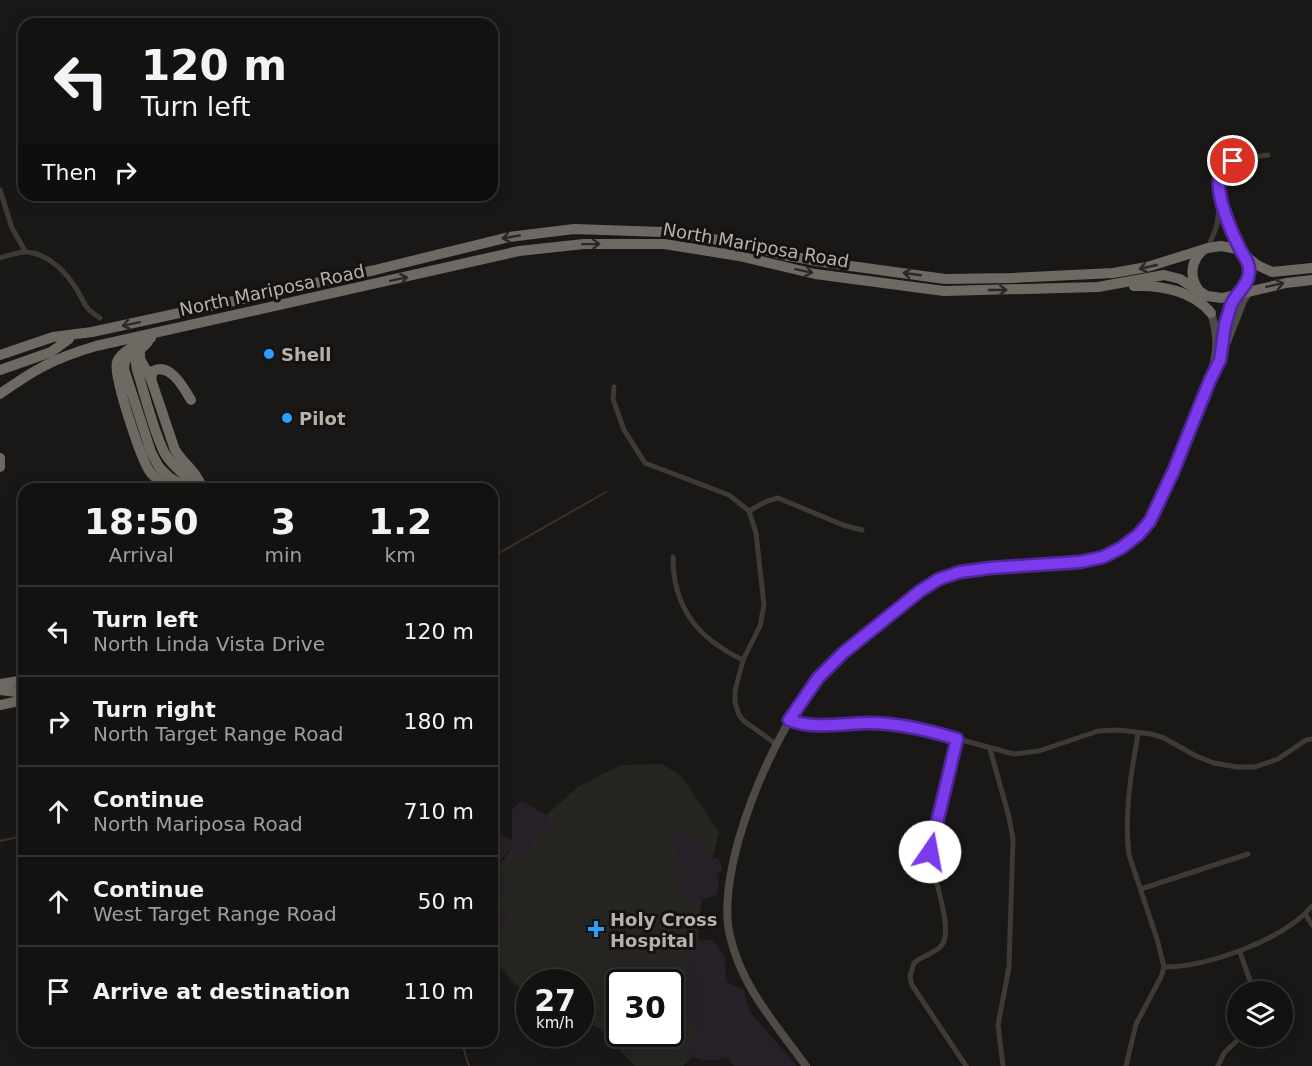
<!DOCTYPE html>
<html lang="en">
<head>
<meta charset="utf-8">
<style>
  body { margin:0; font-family:"DejaVu Sans",sans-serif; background:#1c1b19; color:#f1f3f6; height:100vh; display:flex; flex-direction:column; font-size:22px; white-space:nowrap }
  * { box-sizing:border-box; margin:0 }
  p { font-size:20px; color:#9d9e9f }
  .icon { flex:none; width:33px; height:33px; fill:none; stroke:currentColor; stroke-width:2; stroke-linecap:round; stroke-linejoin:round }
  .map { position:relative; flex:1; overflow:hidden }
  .panel { position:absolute; left:18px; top:483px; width:480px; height:564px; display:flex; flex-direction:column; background:#131210; border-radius:18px; box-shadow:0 3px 15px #0003,0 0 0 2px #323230 }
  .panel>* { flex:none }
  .banner { position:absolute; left:18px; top:18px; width:480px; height:183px; border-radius:18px; box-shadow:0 3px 15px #0003,0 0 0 2px #323230; background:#131210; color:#f1f3f6; overflow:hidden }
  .tools { position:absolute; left:1227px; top:981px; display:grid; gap:12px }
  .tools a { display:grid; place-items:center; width:66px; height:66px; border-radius:50%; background:#131210; box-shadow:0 3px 15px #0003,0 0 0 2px #323230; font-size:30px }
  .speed { position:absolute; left:516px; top:969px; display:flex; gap:12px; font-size:30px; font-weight:700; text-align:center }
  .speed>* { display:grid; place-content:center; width:78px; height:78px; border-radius:50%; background:#131210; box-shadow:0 3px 15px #0003,0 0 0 2px #323230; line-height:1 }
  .speed small { font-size:15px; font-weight:400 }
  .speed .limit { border:3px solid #111; border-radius:9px; background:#fff; color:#111 }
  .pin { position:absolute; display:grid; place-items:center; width:51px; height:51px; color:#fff; margin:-26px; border:3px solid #fff; border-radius:50%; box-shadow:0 2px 6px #0007 }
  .me { position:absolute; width:66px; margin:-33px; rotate:12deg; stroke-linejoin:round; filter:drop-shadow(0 0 4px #0008) }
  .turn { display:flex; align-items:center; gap:21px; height:126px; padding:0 24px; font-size:27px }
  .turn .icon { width:78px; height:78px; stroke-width:2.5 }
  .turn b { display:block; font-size:42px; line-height:51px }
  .then { display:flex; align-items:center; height:57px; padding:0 24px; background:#0003; gap:12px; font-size:22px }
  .eta { display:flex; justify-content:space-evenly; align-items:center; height:102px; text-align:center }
  .eta b { font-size:36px; font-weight:600; line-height:42px }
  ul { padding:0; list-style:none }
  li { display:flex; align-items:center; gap:18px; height:90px; padding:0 24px; border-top:2px solid #323230 }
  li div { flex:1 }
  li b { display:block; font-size:22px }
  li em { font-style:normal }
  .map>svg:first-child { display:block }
</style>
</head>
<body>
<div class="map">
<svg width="1312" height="1066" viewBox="0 0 1312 1066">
  <rect width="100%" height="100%" fill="#191816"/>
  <path fill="#262522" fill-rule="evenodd" d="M663,764L681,776L719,832L701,906L697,952L711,1041L683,1066H635L600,1029L581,1019L580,982H530L529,992L514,984L492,956V875L516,842L578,787L620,765ZM620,982H670V1034H620Z"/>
  <g fill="#282029">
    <polygon points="522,801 545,814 551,825 534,837 525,856 509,850 499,862 499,876 504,878 501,896 493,895 492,905 508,914 503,927 492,926 492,851 496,848 492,847 492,837 501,835 512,840 512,809"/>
    <polygon points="674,833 681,834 704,850 694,871 681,869 672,841"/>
    <polygon points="706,857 718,859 723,869 717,875 719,884 717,895 688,903 681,895 681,885 691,875 702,871 701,862"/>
    <polygon points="713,940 725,957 726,982 743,989 750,1012 797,1066 734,1066 728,1058 705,1061 684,1054 700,1039 693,1024 679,1003 686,983 687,954 691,941"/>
  </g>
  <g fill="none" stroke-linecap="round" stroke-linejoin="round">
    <g stroke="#3e302c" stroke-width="2">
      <polyline points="492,557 606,492"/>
      <polyline points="0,841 22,836 24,838"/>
      <polyline points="461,1041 469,1066"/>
    </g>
    <g stroke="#3e3b37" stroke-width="5">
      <polyline points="0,190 12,228 25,251"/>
      <polyline points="1208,248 1217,225 1220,199"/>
      <path d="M1240,248C1233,229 1203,174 1231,162C1242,157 1257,157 1268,155"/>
      <path d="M0,258C8,256 19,251 27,252C49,254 67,273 77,290C86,305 84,308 100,318"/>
      <polyline points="614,387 613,399 624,430 645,463 729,495 749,511 756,533 764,605 760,626 743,660 735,691 735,702 739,715 744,721 776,744"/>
      <polyline points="749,511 767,501 778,498 843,525 862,530"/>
      <path d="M673,557C673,609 699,639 743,660"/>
      <polyline points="789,720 815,727 867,723 913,727 1014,754 1039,751 1098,731 1119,730 1151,734 1164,738 1196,756 1214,763 1237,767 1255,767 1278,759 1306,740 1312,739"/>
      <path d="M957,739L930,852C932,874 954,929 942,945C936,953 922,956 914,963L910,976L912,985L966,1066"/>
      <polyline points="990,749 1009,817 1013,839 1009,967 998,1025 1003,1066"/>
      <polyline points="1141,889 1248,854"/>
      <polyline points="1305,914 1312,925"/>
      <polyline points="1240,952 1254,992"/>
      <path d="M1164,967C1207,967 1284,940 1312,906"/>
      <path d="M1126,1066L1136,1024L1161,977L1164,967L1157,939L1129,855C1124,815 1131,773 1138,734"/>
      <polyline points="1218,1066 1224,1053 1242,1036"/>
    </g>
    <g stroke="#4e4a45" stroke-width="8">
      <polyline points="1227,342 1243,301 1250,290"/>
      <path d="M1216,368C1226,345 1224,319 1235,296"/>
      <path d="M806,1066C776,1024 742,988 730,936C714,868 773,733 817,680C838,655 865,635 891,614C906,602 923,586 941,578C997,554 1068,580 1120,548C1131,541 1144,531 1151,520C1166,496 1176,466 1186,439C1198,410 1212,381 1216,350C1217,336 1215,322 1209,309"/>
    </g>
    <g stroke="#6f6963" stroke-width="10">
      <path d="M1134,286C1162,285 1193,291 1211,313"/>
      <path d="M1198,289C1189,276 1191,261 1203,250"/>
      <path d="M1239,293C1248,281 1252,271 1245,257"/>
      <path d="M151,338C140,343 122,350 117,362C112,373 141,459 150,472C155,479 164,484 171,489"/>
      <path d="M148,342L140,350V359L151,379L175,450C185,466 195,469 203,489"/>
      <polyline points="131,354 125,361 124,369 151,452 159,467 169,477 188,489"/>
      <polyline points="0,355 53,337 92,332 170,315 375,270 509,237 574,229 663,232 740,243 783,255 829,263 945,279 1011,278 1113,273 1147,267 1208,248 1221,246 1237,249 1257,265 1272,272 1312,268"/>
      <path d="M135,357L137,370C145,395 153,430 164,452C171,466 184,472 192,485"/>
      <polyline points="0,370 51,352 69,339"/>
      <path d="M151,379L153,371C170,362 184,388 191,400"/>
      <path d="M0,394C35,369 55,358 96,346L519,251L584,244H664L739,256L815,274L944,291L1098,287L1164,275L1180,279L1207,296L1222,298L1286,283L1312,280"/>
      <polyline points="0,458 0,467"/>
      <polyline points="0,684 24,680"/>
      <polyline points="0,690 24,693"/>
      <polyline points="0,705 24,700"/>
    </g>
  </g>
  <defs><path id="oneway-shaft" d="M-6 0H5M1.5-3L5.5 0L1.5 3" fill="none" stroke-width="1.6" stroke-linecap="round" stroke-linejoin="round" transform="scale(1.5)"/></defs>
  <g stroke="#2b2826">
    <use href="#oneway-shaft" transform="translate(511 237) rotate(170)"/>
    <use href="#oneway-shaft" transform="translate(591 244) rotate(-1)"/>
    <use href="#oneway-shaft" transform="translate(1148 267) rotate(167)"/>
    <use href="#oneway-shaft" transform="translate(804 271) rotate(12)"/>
    <use href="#oneway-shaft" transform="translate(912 274) rotate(-172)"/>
    <use href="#oneway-shaft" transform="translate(399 279) rotate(-12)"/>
    <use href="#oneway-shaft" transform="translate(1275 285) rotate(-12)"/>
    <use href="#oneway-shaft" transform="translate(998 290)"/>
    <use href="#oneway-shaft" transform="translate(131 324) rotate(168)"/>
  </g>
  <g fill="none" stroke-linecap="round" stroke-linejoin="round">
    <defs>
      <path id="route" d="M930,852L957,739C928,730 899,723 869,723C841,723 816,730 789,720L818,678L843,653L920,591L939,579L960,572L990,568L1080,562L1103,557L1121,548L1138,535L1150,521L1173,472L1210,380L1220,360L1225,325L1231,305C1236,293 1248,286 1249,273C1250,263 1245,258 1241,251C1232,233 1217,199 1219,179C1219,170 1226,165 1233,161"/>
    </defs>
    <use href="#route" stroke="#51269a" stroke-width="15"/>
    <use href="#route" stroke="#7c3aed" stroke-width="10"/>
  </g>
  <g fill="#2a9ffd" stroke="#141311" stroke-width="2">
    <circle cx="269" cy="354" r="6"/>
    <circle cx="287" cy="418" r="6"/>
    <path d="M593 920h6v6h6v6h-6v6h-6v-6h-6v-6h6z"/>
  </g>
  <g text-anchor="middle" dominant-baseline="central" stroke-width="6" stroke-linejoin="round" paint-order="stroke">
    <g font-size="18" fill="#b9b0a8" stroke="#141311">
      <text transform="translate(756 245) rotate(10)">North Mariposa Road</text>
      <text transform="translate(272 290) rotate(-12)">North Mariposa Road</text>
    </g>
    <g font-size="18" font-weight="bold" fill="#b9b0a8" stroke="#141311" text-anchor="start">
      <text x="281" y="354">Shell</text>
      <text x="299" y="418">Pilot</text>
      <text x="610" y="919">Holy Cross<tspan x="610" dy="21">Hospital</tspan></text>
    </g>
  </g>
</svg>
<div class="tools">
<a><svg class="icon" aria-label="layers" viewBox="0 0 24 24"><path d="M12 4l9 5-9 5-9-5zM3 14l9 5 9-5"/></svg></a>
</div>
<div class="speed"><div>27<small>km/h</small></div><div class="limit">30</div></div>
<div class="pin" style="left:1233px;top:161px;background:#d93025"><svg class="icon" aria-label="arrive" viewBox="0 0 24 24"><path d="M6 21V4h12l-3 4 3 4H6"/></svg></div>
<svg class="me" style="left:930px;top:852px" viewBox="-20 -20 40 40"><circle r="19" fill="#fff"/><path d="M0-13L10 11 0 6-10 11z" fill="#7c3aed"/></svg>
<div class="banner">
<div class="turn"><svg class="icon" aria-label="left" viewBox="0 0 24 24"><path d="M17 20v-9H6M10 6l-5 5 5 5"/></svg><div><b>120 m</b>Turn left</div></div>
<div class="then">Then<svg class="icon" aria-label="right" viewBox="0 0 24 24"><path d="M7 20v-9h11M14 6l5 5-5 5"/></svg></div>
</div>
<section class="panel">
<div class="eta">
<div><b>18:50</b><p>Arrival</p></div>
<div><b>3</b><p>min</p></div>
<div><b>1.2</b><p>km</p></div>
</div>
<ul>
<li><svg class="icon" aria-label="left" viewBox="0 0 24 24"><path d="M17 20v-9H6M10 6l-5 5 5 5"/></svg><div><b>Turn left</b><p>North Linda Vista Drive</p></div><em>120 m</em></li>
<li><svg class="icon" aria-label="right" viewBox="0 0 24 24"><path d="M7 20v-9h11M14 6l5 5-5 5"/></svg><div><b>Turn right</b><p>North Target Range Road</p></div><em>180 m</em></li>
<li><svg class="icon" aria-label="ahead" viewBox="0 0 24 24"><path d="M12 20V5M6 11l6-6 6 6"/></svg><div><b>Continue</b><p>North Mariposa Road</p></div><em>710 m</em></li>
<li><svg class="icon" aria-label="ahead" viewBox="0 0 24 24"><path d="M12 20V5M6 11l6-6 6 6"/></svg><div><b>Continue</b><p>West Target Range Road</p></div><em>50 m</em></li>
<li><svg class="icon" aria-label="arrive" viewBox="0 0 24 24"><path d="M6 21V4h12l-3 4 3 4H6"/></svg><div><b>Arrive at destination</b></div><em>110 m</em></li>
</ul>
</section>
</div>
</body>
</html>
